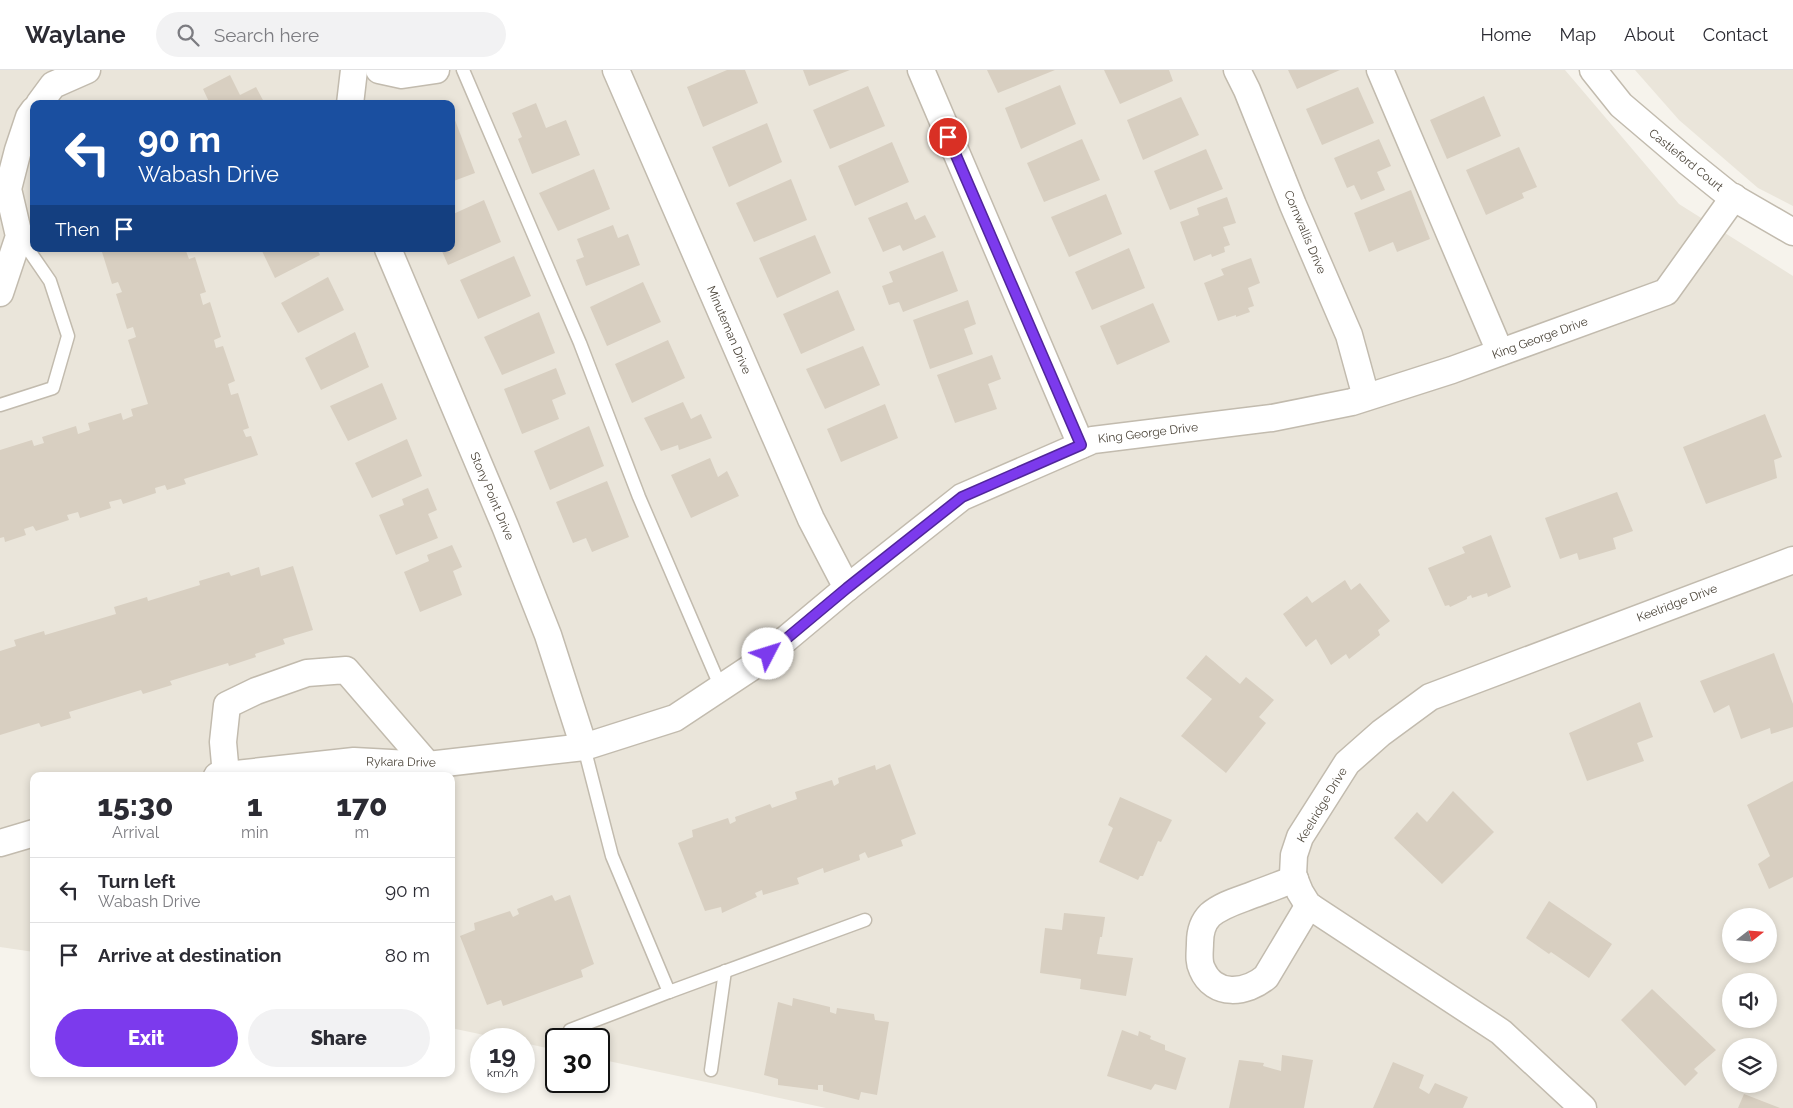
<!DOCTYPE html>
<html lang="en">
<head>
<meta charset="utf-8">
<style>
  body { margin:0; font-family:Raleway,sans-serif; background:#f2f2f3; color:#2b2b33; height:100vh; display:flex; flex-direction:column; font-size:19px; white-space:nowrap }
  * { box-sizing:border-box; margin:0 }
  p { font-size:16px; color:#7c7c81 }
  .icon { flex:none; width:28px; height:28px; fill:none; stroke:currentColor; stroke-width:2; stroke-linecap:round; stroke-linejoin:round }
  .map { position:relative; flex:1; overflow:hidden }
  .panel { position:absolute; left:30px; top:702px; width:425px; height:305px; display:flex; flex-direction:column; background:#fff; border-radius:10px; box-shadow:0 2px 8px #0003 }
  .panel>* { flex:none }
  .guide { position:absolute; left:30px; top:30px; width:425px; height:152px; border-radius:10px; box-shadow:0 2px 8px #0003; background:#1a4fa0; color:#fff; overflow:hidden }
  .needle { width:32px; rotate:73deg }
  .tools { position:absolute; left:1722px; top:838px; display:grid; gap:10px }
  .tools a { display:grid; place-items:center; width:55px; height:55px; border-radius:50%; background:#fff; box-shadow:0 2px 8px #0003; font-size:25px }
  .speed { position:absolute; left:470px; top:958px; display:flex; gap:10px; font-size:25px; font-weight:700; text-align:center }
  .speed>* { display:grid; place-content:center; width:65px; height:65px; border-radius:50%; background:#fff; box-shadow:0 2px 8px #0003; line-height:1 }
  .speed small { font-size:12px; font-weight:400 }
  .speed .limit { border:2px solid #111; border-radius:8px; background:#fff; color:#111 }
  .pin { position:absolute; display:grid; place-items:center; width:42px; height:42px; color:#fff; margin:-21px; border:2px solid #fff; border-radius:50%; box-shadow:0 1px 5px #0007 }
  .me { position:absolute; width:55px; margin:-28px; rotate:50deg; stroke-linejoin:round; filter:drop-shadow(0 0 4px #0008) }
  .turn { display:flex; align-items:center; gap:18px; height:105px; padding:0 25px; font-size:22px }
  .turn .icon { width:65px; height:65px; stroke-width:2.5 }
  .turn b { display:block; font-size:35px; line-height:42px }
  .then { display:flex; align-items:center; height:48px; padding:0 25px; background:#0003; gap:10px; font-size:19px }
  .eta { display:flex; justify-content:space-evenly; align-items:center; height:85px; text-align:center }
  .eta b { font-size:30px; font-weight:800; line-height:35px }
  .cta { display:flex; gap:10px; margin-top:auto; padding:10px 25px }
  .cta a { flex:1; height:58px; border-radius:30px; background:#7c3aed; color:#fff; font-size:20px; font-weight:800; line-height:58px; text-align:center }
  .cta a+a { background:#f2f2f3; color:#2b2b33 }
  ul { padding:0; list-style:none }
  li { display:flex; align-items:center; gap:15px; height:65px; padding:0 25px; border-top:1px solid #e1e1e2 }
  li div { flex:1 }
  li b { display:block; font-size:19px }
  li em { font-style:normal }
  header { display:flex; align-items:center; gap:30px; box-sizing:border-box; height:70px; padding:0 25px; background:#fff; border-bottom:1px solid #e1e1e2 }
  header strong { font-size:24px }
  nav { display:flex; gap:28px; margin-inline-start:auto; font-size:18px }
  .search { width:350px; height:45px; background:#f2f2f3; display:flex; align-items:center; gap:12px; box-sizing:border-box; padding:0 18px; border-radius:28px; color:#7c7c81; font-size:19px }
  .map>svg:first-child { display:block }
</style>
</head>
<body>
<header>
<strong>Waylane</strong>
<div class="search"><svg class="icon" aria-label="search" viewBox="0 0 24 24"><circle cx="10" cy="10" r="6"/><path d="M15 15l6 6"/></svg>Search here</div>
<nav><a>Home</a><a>Map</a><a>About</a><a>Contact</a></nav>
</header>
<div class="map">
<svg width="1793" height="1038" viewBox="0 0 1793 1038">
  <rect width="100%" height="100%" fill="#f6f3ec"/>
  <g fill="#eae5da" fill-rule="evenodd">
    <path d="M0,0H1565L1679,134L1793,206V1038H826L599,989V969H556V980L524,973V969H503L451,958V706H34V882L0,877ZM34,34H451V179H34ZM1731,846H1769V884H1731ZM1731,911H1769V949H1731ZM1731,976H1769V1014H1731Z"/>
    <polygon points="1635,0 1793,0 1793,136 1758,118 1679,50"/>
  </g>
  <g fill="#d8cfc1">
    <polygon points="727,0 745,0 758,33 703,57 687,17"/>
    <polygon points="803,0 850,0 809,16"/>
    <polygon points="987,0 1055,0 998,23"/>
    <polygon points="1104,0 1169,0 1173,11 1120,34"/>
    <polygon points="1288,0 1340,0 1297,19"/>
    <polygon points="230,5 240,25 256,17 265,34 210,34 203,19"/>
    <polygon points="1060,15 1076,54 1021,79 1005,38"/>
    <polygon points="868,16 885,56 830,79 813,40"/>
    <polygon points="1358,17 1374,53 1322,75 1306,39"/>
    <polygon points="1484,26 1501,66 1447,89 1430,50"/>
    <polygon points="1181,27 1199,65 1143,90 1127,50"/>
    <polygon points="536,33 546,58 566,50 580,85 532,104 518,69 522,67 512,43"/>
    <polygon points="455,50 475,103 451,112 451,52"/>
    <polygon points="767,53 782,92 729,117 712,77"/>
    <polygon points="1082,69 1100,110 1044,132 1027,93"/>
    <polygon points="1379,69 1391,96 1377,102 1385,120 1361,130 1354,115 1347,118 1334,88"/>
    <polygon points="892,72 909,112 855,136 838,96"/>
    <polygon points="1519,77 1537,117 1522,123 1524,128 1486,145 1466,100"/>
    <polygon points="1206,79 1223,119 1170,140 1154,101"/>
    <polygon points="594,99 610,139 558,161 539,123"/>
    <polygon points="791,109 807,150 754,172 736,133"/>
    <polygon points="1411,120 1430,169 1397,182 1393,172 1369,182 1354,143"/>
    <polygon points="1106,124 1122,164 1069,187 1051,147"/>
    <polygon points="1227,127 1236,153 1223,157 1230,175 1224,177 1225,182 1212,187 1211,184 1194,191 1180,152 1199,145 1197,138"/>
    <polygon points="484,130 501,172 448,195 441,179 451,179 451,145"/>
    <polygon points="907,132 915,150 925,145 936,167 903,181 900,175 883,182 868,148"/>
    <polygon points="613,155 618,168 628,164 640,195 586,216 576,190 584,187 577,169"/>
    <polygon points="815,165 831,203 777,228 759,188"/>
    <polygon points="1129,178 1145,218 1092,240 1075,202"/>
    <polygon points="108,179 191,179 186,181 189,189 195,187 206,222 200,224 203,235 210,232 221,267 214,270 216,278 223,276 235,311 228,314 231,325 238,323 249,358 243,360 246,367 251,366 258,385 184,409 186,414 167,420 165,415 155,418 156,423 123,434 121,429 109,432 111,438 80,448 78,442 67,445 69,450 36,461 33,456 24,459 26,465 5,472 4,467 0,468 0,380 32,370 34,376 44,373 42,367 76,356 78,364 90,360 88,353 121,343 123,350 133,346 131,339 148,334 128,270 136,267 133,257 127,259 116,224 122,222 118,212 112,214 102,182"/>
    <polygon points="261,179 317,179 320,185 275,208"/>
    <polygon points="943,181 958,221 903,242 899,232 889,235 882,216 893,212 889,202"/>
    <polygon points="514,186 531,226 478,249 460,210"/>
    <polygon points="1251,188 1260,213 1248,218 1254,236 1248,238 1250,242 1236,247 1236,245 1218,251 1204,213 1224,205 1221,199"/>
    <polygon points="328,207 344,240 298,263 281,233"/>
    <polygon points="643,212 661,252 607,276 590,237"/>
    <polygon points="838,220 855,260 801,284 783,244"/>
    <polygon points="968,230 976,254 964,259 973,284 930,299 913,250"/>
    <polygon points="1153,233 1170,272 1117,295 1100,256"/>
    <polygon points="539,242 555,283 502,305 484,267"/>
    <polygon points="355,262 369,297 321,320 305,288"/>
    <polygon points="668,270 685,308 632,333 615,294"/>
    <polygon points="863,276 880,315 825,339 806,299"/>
    <polygon points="992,285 1001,309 988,314 997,339 955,353 937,305"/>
    <polygon points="556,298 566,324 552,330 559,349 522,364 504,319"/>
    <polygon points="382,313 397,349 348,371 330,336"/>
    <polygon points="683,332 691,349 701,344 712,368 679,380 678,375 661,381 644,348"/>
    <polygon points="885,334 898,368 841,392 827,359"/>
    <polygon points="1765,344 1782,387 1774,390 1777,408 1706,434 1683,377"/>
    <polygon points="589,356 604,396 550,420 534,381"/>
    <polygon points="407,369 422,406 372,428 355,393"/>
    <polygon points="710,388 718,407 727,401 739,426 691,448 671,405"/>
    <polygon points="607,411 629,467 592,482 586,468 573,473 556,432"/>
    <polygon points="428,418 437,440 428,444 438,468 396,485 379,445 404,435 402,429"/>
    <polygon points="1617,422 1633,461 1613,468 1616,479 1579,490 1577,483 1560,489 1545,448"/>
    <polygon points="1491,465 1511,517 1488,527 1487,523 1472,528 1471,525 1467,527 1467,529 1450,537 1449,535 1445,536 1428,498 1465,483 1462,477"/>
    <polygon points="452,475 462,497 453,501 462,525 420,542 404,502 429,491 427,485"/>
    <polygon points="293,496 313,560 283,569 285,574 255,584 256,587 229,596 228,593 170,611 172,615 143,624 141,620 69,642 71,648 41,657 39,653 0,665 0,581 16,576 14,570 44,561 45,565 116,544 114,537 147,527 148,531 200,515 199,511 229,502 231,506 259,497 261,506"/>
    <polygon points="1345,510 1351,520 1360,513 1390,551 1378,560 1380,565 1349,589 1346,584 1331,595 1316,569 1306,577 1283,544 1307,526 1312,533"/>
    <polygon points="1774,583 1793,634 1793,657 1771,664 1770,658 1741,669 1729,635 1714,643 1700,611"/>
    <polygon points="1206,585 1240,614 1246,607 1274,630 1259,647 1266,653 1226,703 1181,666 1212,629 1186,608"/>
    <polygon points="1640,632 1653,667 1637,673 1644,691 1587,711 1569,663"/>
    <polygon points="890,694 916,764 901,770 903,776 868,788 865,782 859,785 860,790 824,803 823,798 797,808 799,814 763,825 762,820 755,823 757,827 722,843 721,837 705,841 678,773 693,767 692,760 728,748 730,754 736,751 735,747 770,734 772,738 797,729 795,722 832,710 834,716 839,713 838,708 875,695 876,700"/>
    <polygon points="1793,711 1793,807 1769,819 1758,794 1770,786 1747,735"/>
    <polygon points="1453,721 1494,762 1442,814 1394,768 1417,742 1427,752"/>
    <polygon points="1120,727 1172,750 1161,772 1158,771 1143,806 1140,806 1138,810 1099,792 1113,758 1108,755"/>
    <polygon points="552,825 555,831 570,825 594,894 581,900 583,907 503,936 501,930 487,935 460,866 475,860 474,853 510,841 513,847 519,844 517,839"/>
    <polygon points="1549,831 1612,874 1589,908 1551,882 1549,884 1526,868"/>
    <polygon points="1064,843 1105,847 1102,867 1100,867 1097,884 1133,888 1126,926 1080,919 1081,909 1040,903 1045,858 1062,860"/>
    <polygon points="1652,919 1716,980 1694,999 1698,1003 1685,1016 1621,950"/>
    <polygon points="793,928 830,937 830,942 836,944 837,938 874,944 875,950 889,952 877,1025 861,1022 859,1030 823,1021 823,1015 818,1015 818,1020 778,1015 778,1009 764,1005 778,932 792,936"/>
    <polygon points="1122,960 1138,966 1139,961 1151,966 1150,969 1165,975 1165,980 1186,988 1176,1020 1155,1014 1151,1020 1107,1006"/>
    <polygon points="1282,985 1313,990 1304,1038 1229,1038 1239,990 1264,993 1263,996 1281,1001"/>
    <polygon points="1393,992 1424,1005 1419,1018 1429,1024 1435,1013 1468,1027 1463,1038 1373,1038"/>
    <polygon points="1744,1024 1780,1038 1738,1038"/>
  </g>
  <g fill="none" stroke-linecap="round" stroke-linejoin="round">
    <defs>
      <g id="service">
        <polyline points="463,0 580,273 639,427 721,618"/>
        <polyline points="0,335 53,318 68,266 50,211 19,166"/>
        <polyline points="584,677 612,786 669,922 865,850"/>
        <polyline points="570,960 669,922"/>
        <polyline points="711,1000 725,901"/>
      </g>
      <g id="minor">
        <polyline points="379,0 402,5 436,0"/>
        <polyline points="616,0 811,449 847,518"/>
        <polyline points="921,0 1081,375"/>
        <polyline points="1237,0 1247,20 1293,135 1349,265 1366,327"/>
        <polyline points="1380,0 1500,282"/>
        <polyline points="1593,0 1621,35 1688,92 1729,125 1793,162"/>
        <polyline points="39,34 53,15 87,0"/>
        <polyline points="350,34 354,0"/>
        <polyline points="388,179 505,456 548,565 584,677"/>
        <polyline points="0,223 19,166 8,119 18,80 29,47 34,40"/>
        <polyline points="226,705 223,672 227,635 256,621 307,603 346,600 428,695"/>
        <polyline points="217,706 354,691 428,695 584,677 675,648 755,595 847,518 962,427 1093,370 1272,348 1352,332 1452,300 1666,222 1734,127"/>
        <polyline points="0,773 34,763"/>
        <path d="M1295,809C1281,814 1269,819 1255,824C1240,830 1223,834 1210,845C1203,852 1200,863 1200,873C1200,881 1198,891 1202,899C1214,928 1247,923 1266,907L1306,840L1311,837"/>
        <polyline points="1583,1038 1501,962 1308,835 1300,822 1293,805 1294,785 1300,767 1347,693 1381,663 1430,627 1793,490"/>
      </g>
    </defs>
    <use href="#service" stroke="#c2bbae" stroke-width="15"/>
    <use href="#minor" stroke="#c2bbae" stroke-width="29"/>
    <use href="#service" stroke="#fff" stroke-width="12"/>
    <use href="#minor" stroke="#fff" stroke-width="26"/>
  </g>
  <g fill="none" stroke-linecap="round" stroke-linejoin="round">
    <defs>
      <polyline id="route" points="768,584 847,518 962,427 1081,375 948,67"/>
    </defs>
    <use href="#route" stroke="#51269a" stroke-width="12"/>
    <use href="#route" stroke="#7c3aed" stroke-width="9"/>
  </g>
  <g text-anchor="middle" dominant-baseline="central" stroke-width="4" stroke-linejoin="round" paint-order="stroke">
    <g font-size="12" fill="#4b4439" stroke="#fff">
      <text transform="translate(1686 90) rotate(39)">Castleford Court</text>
      <text transform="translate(1305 162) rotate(67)">Cornwallis Drive</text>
      <text transform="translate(729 260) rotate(67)">Minuteman Drive</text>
      <text transform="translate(1540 268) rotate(-20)">King George Drive</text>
      <text transform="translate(1148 363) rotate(-7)">King George Drive</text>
      <text transform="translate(492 426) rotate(67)">Stony Point Drive</text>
      <text transform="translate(1677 533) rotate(-21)">Keelridge Drive</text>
      <text transform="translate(401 692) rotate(1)">Rykara Drive</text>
      <text transform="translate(1322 735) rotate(-59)">Keelridge Drive</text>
    </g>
  </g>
</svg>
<div class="tools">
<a><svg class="needle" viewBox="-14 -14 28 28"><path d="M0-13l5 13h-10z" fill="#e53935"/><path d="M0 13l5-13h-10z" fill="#7c7c81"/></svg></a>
<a><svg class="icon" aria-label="sound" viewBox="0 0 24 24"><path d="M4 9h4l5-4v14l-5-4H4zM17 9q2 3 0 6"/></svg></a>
<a><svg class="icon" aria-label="layers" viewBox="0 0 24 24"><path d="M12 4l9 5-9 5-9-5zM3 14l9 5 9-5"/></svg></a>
</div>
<div class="speed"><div>19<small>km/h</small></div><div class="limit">30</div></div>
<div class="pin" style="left:948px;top:67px;background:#d93025"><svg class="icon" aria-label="arrive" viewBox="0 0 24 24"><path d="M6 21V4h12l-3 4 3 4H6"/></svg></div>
<svg class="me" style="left:768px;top:584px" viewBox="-20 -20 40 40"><circle r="19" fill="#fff"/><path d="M0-13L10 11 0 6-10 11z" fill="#7c3aed"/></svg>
<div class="guide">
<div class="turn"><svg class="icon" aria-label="left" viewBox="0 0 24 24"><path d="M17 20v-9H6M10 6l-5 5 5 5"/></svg><div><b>90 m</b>Wabash Drive</div></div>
<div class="then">Then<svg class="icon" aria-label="arrive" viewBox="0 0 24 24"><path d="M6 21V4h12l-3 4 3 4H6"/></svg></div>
</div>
<section class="panel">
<div class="eta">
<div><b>15:30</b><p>Arrival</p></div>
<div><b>1</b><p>min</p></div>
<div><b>170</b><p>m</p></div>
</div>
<ul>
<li><svg class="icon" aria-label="left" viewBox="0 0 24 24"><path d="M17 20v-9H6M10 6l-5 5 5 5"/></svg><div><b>Turn left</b><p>Wabash Drive</p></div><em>90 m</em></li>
<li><svg class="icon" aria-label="arrive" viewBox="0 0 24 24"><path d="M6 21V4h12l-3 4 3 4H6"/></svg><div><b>Arrive at destination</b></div><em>80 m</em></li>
</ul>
<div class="cta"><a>Exit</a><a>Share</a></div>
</section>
</div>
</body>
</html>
